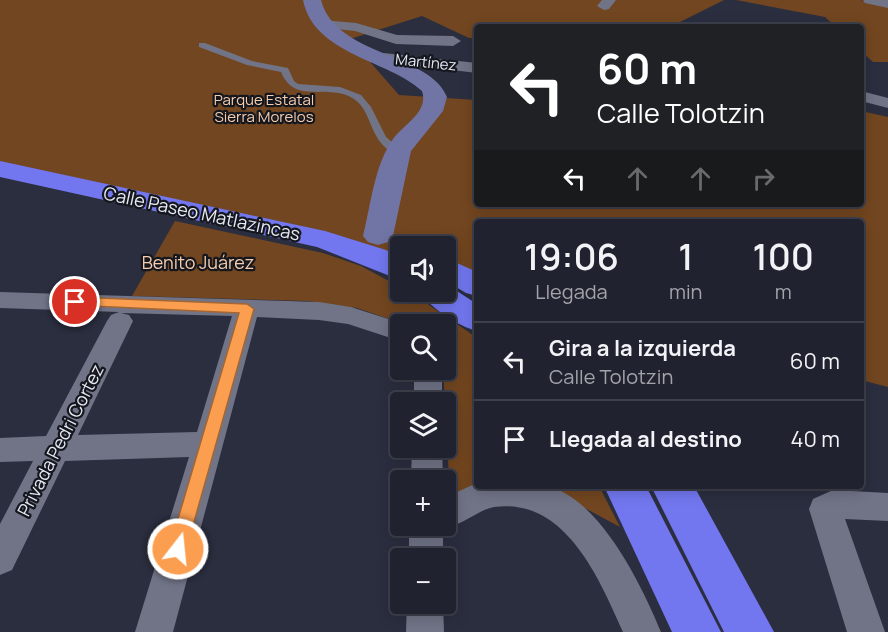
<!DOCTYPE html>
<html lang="es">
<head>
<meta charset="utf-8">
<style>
  body { margin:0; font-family:Manrope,sans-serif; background:#282a37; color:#f1f3f6; height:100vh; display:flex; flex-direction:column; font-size:22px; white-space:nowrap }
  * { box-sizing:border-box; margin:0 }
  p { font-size:20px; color:#a2a4aa }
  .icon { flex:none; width:33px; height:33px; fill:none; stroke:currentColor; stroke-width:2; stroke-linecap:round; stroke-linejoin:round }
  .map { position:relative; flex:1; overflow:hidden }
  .drawer { position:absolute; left:474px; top:219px; width:390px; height:270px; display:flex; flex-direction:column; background:#20222f; border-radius:6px; box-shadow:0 3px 15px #0003,0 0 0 2px #3d3f4b }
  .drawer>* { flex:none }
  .banner { position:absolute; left:474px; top:24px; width:390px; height:183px; border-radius:6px; box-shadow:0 3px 15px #0003,0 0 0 2px #3d3f4b; background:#202124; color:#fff; overflow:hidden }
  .controls { position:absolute; left:390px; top:236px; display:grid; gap:12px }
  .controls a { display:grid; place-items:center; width:66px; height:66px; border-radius:6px; background:#20222f; box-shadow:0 3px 15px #0003,0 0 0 2px #3d3f4b; font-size:30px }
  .pin { position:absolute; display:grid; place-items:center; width:51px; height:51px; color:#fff; margin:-26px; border:3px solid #fff; border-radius:50%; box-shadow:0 2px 6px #0007 }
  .me { position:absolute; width:66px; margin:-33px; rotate:16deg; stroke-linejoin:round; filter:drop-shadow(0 0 4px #0008) }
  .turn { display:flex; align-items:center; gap:21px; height:126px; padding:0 24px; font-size:27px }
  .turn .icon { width:78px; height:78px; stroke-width:2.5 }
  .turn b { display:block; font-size:42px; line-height:51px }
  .lanes { display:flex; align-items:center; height:57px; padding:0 24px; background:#0003; justify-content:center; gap:30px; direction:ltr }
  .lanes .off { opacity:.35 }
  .eta { display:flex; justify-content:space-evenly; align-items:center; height:102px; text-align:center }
  .eta b { font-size:36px; font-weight:600; line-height:42px }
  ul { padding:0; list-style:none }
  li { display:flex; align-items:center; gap:18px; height:78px; padding:0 24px; border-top:2px solid #3d3f4b }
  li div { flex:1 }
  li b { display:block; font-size:22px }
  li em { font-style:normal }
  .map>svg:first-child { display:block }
</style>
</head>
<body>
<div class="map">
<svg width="888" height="632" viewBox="0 0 888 632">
  <rect width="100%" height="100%" fill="#2b2e3f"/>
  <g fill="#724620">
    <polygon points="0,0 724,0 670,27 477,27 477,38 469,38 422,16 350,39 399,95 477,100 477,204 861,204 861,111 888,117 888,387 861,380 861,222 477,222 477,286 446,275 446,246 400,246 400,259 350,241 0,163"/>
    <polygon points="736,0 861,0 888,6 888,62 873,62 861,51 861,27 836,27 825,17"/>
    <polygon points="175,221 323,253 361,266 400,287 400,291 410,292 470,333 477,339 477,485 450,496 443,369 446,369 446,324 404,324 357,308 308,301 132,296"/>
    <polygon points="544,486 599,486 620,527"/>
  </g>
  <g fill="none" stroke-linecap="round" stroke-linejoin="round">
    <path fill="#717487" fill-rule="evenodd" d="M199,43H205L252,61L288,68L294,81L298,84L340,87L361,95L371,107L386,137L404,152L399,155C368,145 374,112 354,99C329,82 295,106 281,72L247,65L199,47Z"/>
    <g fill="#717487" fill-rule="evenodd">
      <polygon points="602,0 616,0 609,9 604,10 597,6"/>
      <polygon points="863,0 888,0 888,8 865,3"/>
      <polygon points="322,20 356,23 397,35 453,36 461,41 453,46 396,44 355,31 317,27 315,24"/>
      <polygon points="374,52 477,63 477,73 368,60 366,57 368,54"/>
      <polygon points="861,91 888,98 888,108 861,101"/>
      <path d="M0,292L319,302L351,307L404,324H400V341L348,324L319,320L257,317L173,632H135L189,457L65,461L12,570L0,575V524L33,461L0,462V438L46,436L107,321L111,315L119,312L0,308ZM121,313L232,316L197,432L78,435L133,321L129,315Z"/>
      <rect x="414" y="369" width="28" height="33"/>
      <polygon points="412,447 442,447 443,480 411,480"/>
      <path d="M477,483V486C494,486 537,482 551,487C602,503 642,586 661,632H623C599,578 565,497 494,507C477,510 459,529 443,526V558H409V525H446V497Z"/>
      <polygon points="833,490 888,493 888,521 845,519 885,632 847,632 809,509 813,499"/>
      <polygon points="407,603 443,603 444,632 406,632"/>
    </g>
    <path fill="#7175a6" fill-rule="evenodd" d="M303,0H321C335,56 430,53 447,97L443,111L411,151L393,236L388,242L378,245L368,242L363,236C371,205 374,166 393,139C404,124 429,112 422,91C389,60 314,55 303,0Z"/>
    <g fill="#7277ef" fill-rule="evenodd">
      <polygon points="0,161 325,231 386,250 400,258 400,280 317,247 0,177"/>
      <polygon points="446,258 477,272 477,296 466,293 446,281"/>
      <path d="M446,284L477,304V331C458,326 430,308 419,291H446Z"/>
      <polygon points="604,486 646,486 721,632 672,632"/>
      <polygon points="651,486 694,486 774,632 724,632"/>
    </g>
  </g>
  <polygon fill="#fb9e50" stroke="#a36734" stroke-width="1.5" points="75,297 247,304 254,309 185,554 178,557 172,554 169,549 239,313 71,305 69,302"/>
  <g text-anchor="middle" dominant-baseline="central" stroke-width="4.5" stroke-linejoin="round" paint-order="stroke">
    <g font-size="15" fill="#e6e8f3" stroke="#15171e">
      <text transform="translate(426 62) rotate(6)">Martínez</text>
    </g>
    <g font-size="15" fill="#f6ccad" stroke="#15171e">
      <text x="264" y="99">Parque Estatal<tspan x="264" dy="17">Sierra Morelos</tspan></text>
    </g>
    <g font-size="18" fill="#e6e8f3" stroke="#15171e">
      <text transform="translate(202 213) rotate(12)">Calle Paseo Matlazincas</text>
      <text transform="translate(60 440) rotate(-63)">Privada Pedri Cortez</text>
    </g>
    <g font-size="18" fill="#f6ccad" stroke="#15171e">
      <text x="198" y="262">Benito Juárez</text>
    </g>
  </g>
</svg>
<div class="controls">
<a><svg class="icon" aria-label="sound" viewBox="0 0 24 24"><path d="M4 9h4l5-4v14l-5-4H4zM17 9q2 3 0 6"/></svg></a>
<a><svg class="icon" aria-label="search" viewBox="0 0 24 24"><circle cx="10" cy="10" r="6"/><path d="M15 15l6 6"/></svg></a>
<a><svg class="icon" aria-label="layers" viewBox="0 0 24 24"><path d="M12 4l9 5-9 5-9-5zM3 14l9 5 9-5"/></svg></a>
<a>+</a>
<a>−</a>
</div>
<div class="pin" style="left:75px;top:302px;background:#d93025"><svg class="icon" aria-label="arrive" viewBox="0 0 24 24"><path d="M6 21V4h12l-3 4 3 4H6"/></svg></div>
<svg class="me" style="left:178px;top:549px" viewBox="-20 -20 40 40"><circle r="17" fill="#fb9e50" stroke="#fff" stroke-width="3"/><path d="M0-11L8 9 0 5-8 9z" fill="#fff"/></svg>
<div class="banner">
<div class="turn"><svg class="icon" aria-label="left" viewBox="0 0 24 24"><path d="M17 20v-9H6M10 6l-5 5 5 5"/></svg><div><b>60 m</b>Calle Tolotzin</div></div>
<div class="lanes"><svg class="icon" aria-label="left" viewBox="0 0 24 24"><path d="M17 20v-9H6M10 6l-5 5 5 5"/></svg><svg class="icon off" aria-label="ahead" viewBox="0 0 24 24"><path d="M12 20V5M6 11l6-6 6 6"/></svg><svg class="icon off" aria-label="ahead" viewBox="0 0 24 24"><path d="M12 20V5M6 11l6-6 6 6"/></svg><svg class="icon off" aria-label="right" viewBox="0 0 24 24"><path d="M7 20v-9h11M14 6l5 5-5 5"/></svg></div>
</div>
<section class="drawer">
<div class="eta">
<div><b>19:06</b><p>Llegada</p></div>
<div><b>1</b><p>min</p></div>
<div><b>100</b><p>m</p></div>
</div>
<ul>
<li><svg class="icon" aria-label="left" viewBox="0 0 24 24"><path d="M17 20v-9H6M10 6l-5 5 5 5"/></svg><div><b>Gira a la izquierda</b><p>Calle Tolotzin</p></div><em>60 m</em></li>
<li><svg class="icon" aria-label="arrive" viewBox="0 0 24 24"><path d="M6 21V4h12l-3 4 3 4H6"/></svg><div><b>Llegada al destino</b></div><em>40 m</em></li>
</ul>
</section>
</div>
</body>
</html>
